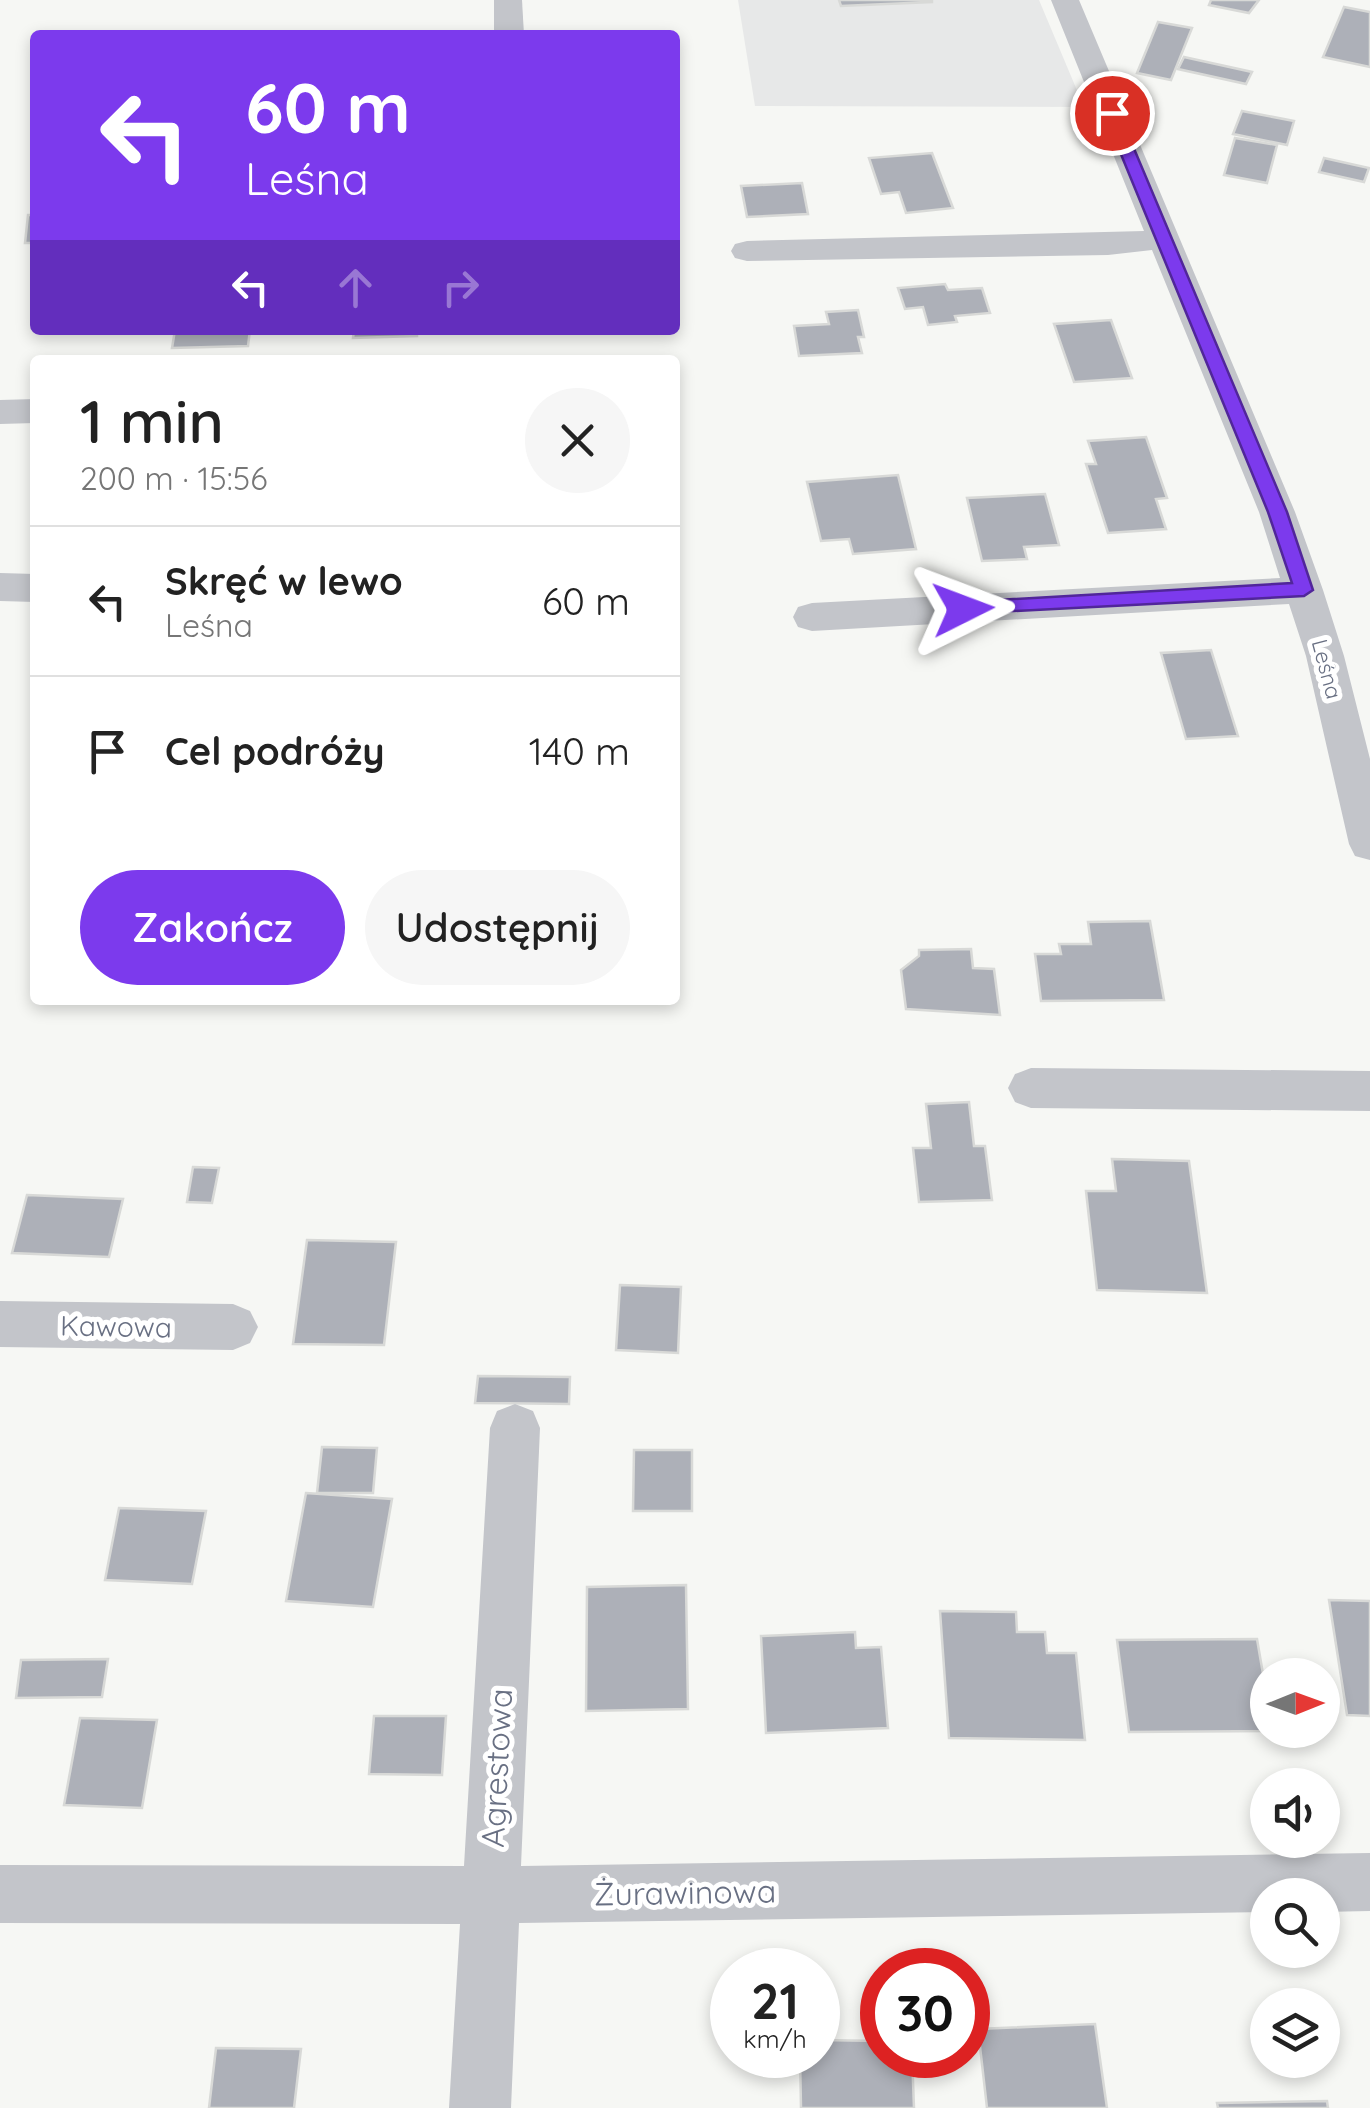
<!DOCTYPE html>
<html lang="pl">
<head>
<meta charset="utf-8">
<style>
  body { margin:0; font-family:Quicksand,sans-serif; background:#f6f6f6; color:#222; height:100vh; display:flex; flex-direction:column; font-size:38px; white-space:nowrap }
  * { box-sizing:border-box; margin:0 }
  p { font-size:32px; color:#767676 }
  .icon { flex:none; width:55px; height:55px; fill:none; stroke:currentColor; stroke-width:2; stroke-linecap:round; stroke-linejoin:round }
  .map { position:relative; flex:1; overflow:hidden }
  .sheet { position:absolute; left:30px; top:355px; width:650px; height:650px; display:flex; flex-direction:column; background:#fff; border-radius:10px; box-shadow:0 5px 15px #0003 }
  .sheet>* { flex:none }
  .hud { position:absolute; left:30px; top:30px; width:650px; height:305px; border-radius:10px; box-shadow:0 5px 15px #0003; background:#7c3aed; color:#fff; overflow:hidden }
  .needle { width:65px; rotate:89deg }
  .buttons { position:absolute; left:1250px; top:1658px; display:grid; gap:20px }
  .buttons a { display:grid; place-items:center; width:90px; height:90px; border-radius:50%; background:#fff; box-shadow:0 5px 15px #0003; font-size:50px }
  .speed { position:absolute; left:710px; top:1948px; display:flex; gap:20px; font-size:50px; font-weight:700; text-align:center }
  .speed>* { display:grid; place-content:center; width:130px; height:130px; border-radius:50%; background:#fff; box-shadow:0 5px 15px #0003; line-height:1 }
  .speed small { font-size:25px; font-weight:400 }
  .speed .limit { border:15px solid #d22; background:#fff; color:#111 }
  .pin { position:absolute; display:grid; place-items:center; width:85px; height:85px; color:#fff; margin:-42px; border:5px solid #fff; border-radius:50%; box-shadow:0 2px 10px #0007 }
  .me { position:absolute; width:110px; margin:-55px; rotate:87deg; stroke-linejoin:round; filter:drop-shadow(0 0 8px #0008) }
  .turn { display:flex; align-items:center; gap:35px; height:210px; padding:0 50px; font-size:45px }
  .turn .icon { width:130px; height:130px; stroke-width:2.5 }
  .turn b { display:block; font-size:70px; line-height:85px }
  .lanes { display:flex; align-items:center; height:95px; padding:0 50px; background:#0003; justify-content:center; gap:50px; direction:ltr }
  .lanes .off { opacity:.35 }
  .round { display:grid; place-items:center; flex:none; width:105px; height:105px; border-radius:52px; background:#f6f6f6 }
  .headline { display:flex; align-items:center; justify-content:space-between; height:170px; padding:0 50px }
  h1 { font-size:60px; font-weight:600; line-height:75px }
  .cta { display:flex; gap:20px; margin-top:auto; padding:20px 50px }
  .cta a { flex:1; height:115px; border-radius:60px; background:#7c3aed; color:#fff; font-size:40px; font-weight:600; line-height:115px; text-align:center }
  .cta a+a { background:#f6f6f6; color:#222 }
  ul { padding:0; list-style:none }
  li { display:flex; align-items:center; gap:30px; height:150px; padding:0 50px; border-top:2px solid #e0e0e0 }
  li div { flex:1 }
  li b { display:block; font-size:38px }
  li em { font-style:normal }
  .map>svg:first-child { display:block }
</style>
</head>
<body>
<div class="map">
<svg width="1370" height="2108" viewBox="0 0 1370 2108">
  <rect width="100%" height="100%" fill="#f6f7f4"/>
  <polygon fill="#e7e8e8" points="738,0 1039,0 1084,107 755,106"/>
  <g fill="#adb0b8" stroke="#d8d9d7" stroke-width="2.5">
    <polygon points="839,0 932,0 932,2 841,6"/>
    <polygon points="1211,0 1259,0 1249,13 1209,5"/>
    <polygon points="1344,7 1370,12 1370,67 1323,57"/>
    <polygon points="1158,22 1192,28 1171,80 1137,73"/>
    <polygon points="1184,57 1252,72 1246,84 1178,69"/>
    <polygon points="1242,111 1294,121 1287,145 1233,134"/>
    <polygon points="1235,138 1277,145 1267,183 1224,175"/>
    <polygon points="932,153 953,208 906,213 899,192 881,194 869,158"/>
    <polygon points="1324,158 1369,168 1364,182 1319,172"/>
    <polygon points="802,183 808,214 747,217 741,186"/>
    <polygon points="28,215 35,215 35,243 25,243"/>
    <polygon points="945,284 948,290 982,288 990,313 955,316 957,322 928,325 923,307 905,309 898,288"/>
    <polygon points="858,310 864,337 858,337 862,353 799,356 794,326 829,324 826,312"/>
    <polygon points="1111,320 1132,378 1074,382 1054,324"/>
    <polygon points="175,330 250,330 248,346 172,348"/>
    <polygon points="354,330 417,330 417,336 353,338"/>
    <polygon points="1146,437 1167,498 1156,499 1166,529 1108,533 1086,464 1096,464 1088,441"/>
    <polygon points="898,475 916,549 853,554 849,539 821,541 807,482"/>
    <polygon points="1045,494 1059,545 1024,547 1027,559 982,561 967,498"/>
    <polygon points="1211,650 1238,736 1186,739 1161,653"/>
    <polygon points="1150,921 1164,1000 1041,1001 1035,954 1061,954 1059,944 1091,944 1088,922"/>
    <polygon points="971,949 973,968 994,969 1000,1015 906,1009 901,970 919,956 919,950"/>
    <polygon points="969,1102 974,1146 985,1146 992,1200 919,1202 913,1148 931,1148 926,1104"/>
    <polygon points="1112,1159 1189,1161 1207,1293 1097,1290 1086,1191 1116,1191"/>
    <polygon points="193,1167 219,1168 212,1203 187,1202"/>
    <polygon points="27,1195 123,1199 109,1257 12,1253"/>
    <polygon points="307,1240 396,1242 384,1345 293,1344"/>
    <polygon points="620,1285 681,1287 678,1353 616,1350"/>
    <polygon points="478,1376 570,1377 569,1404 475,1403"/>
    <polygon points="322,1447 377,1448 373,1493 317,1493"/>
    <polygon points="634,1450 692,1450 692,1511 633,1511"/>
    <polygon points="306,1493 392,1499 373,1607 286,1601"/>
    <polygon points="119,1508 206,1511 192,1584 105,1580"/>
    <polygon points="686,1585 688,1709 586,1711 587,1587"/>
    <polygon points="1329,1600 1370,1601 1370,1716 1347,1715"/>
    <polygon points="940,1611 1016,1612 1017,1632 1045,1632 1047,1653 1076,1653 1085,1740 949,1738"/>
    <polygon points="855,1632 856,1648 881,1647 888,1728 766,1733 761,1636"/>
    <polygon points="1257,1639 1268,1703 1268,1730 1272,1731 1129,1732 1117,1640"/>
    <polygon points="108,1659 102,1697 16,1698 21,1660"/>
    <polygon points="374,1716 446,1716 442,1775 369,1774"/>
    <polygon points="80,1718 157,1720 142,1808 64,1805"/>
    <polygon points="1095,2024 1107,2108 987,2108 978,2029"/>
    <polygon points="818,2040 882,2041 882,2055 912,2055 914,2108 801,2108 800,2055 818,2055"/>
    <polygon points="216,2048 301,2049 294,2108 209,2108"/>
    <polygon points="1327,2101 1328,2108 1218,2108 1217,2103"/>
  </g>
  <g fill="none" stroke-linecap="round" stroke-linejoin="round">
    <g fill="#c3c5ca" fill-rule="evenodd">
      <polygon points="494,0 522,0 524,35 494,35"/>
      <polygon points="1051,0 1079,0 1295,512 1323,590 1344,656 1370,759 1370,860 1355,856 1349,844 1306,656 1289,604 812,631 798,627 793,617 798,607 812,603 1280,578 1259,512 1152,250 1108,255 747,261 735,258 731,251 735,244 747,241 1144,231"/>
      <polygon points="35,399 35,423 0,424 0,400"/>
      <polygon points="0,573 35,574 35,602 0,601"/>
      <polygon points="1031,1068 1370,1071 1370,1111 1031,1108 1015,1102 1008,1088 1015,1074"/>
      <polygon points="0,1301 233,1304 250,1311 258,1327 250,1343 233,1350 0,1347"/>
      <polygon points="515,1404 533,1411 540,1428 521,1866 1370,1853 1370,1911 1322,1912 1322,1895 1268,1895 1268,1912 519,1923 511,2108 449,2108 460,1924 0,1923 0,1865 464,1866 490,1428 497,1411"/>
    </g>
  </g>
  <polygon fill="#7c3aed" stroke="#51269a" stroke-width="2.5" points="1112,108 1119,113 1287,512 1313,590 1304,596 956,614 956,604 963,602 1292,583 1268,512 1104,113"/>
  <g text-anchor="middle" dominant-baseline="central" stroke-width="10" stroke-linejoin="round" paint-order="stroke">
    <g font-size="22" fill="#697083" stroke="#fff">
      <text transform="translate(1327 669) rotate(75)">Leśna</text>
    </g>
    <g font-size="28" fill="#697083" stroke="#fff">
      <text transform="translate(116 1326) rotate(1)">Kawowa</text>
    </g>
    <g font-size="32" fill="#697083" stroke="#fff">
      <text transform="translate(496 1768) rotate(-87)">Agrestowa</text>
      <text transform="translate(685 1892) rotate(-1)">Żurawinowa</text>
    </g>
  </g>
</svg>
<div class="buttons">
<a><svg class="needle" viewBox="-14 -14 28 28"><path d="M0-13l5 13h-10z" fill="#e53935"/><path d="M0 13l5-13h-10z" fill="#767676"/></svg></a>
<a><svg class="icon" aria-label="sound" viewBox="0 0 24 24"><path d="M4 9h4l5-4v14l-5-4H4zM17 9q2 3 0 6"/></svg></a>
<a><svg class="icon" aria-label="search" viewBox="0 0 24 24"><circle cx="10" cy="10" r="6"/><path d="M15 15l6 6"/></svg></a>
<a><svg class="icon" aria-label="layers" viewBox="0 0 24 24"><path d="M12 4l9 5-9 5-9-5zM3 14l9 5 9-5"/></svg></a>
</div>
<div class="speed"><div>21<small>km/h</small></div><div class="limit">30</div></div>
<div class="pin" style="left:1112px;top:113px;background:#d93025"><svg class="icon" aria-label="arrive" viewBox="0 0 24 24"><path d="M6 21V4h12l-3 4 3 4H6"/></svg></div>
<svg class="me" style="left:963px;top:609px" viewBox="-20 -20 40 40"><path d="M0-17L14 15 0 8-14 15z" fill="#7c3aed" stroke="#fff" stroke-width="4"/></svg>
<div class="hud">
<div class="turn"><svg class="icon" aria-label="left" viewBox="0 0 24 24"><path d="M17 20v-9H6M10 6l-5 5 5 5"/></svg><div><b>60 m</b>Leśna</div></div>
<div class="lanes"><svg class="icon" aria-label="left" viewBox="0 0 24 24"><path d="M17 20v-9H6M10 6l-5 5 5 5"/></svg><svg class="icon off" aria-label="ahead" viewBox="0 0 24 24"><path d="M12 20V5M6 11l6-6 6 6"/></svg><svg class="icon off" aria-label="right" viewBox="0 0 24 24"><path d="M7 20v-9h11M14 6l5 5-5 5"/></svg></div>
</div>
<section class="sheet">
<div class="headline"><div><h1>1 min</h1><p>200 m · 15:56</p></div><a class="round"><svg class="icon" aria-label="close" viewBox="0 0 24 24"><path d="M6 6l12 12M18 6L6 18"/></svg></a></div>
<ul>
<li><svg class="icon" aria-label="left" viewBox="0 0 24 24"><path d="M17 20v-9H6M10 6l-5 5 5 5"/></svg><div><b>Skręć w lewo</b><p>Leśna</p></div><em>60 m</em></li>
<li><svg class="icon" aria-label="arrive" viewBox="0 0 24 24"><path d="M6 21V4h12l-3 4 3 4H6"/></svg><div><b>Cel podróży</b></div><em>140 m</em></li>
</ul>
<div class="cta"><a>Zakończ</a><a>Udostępnij</a></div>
</section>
</div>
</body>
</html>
